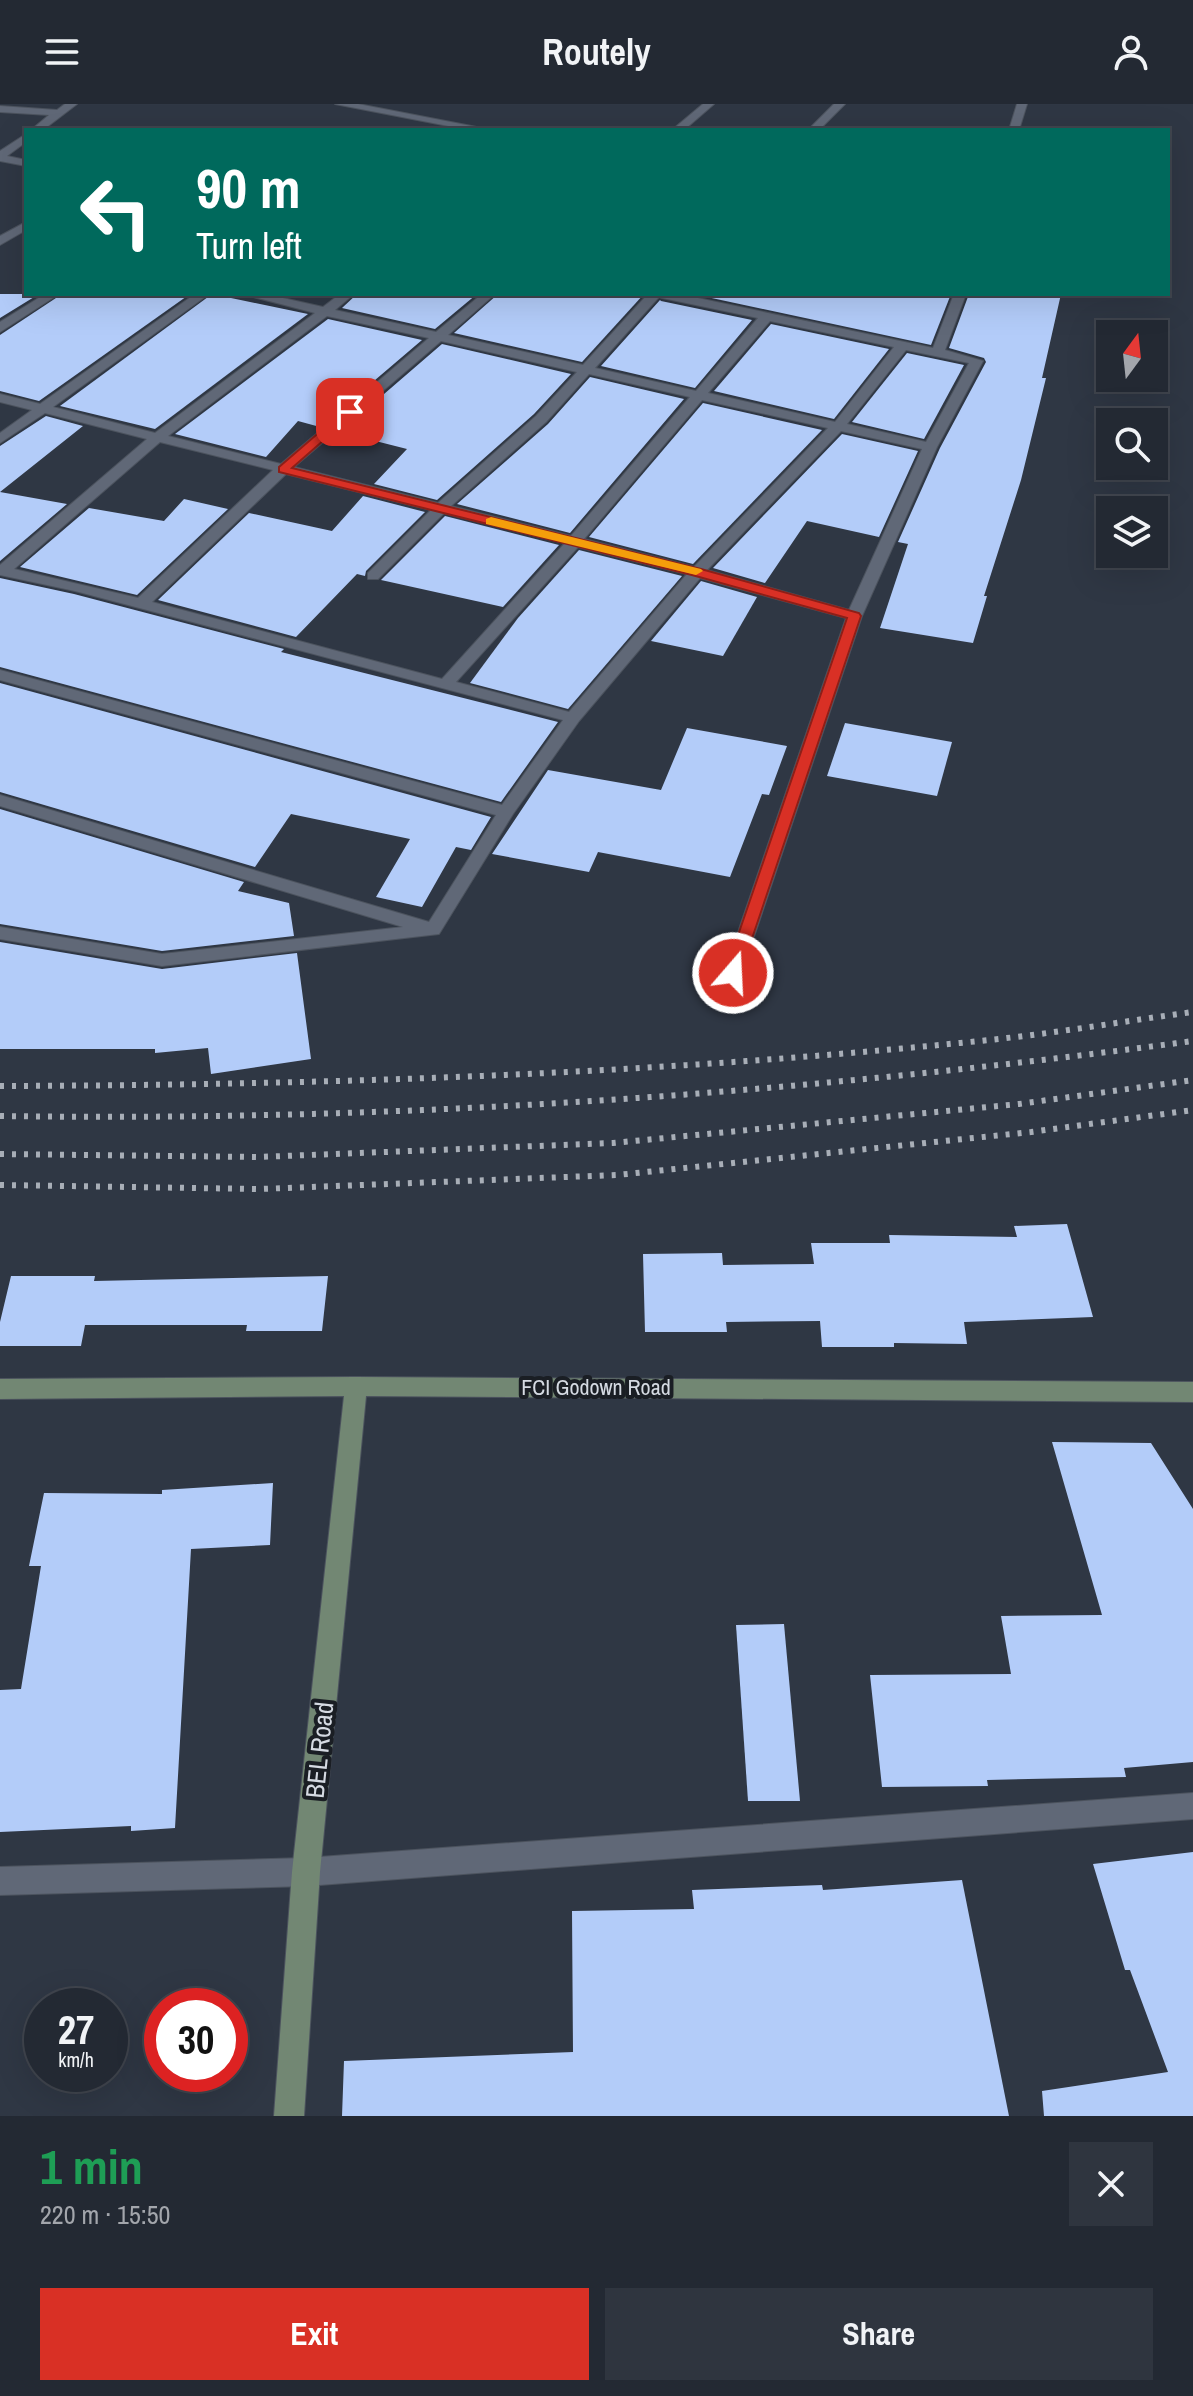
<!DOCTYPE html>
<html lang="en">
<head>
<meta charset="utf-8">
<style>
  body { margin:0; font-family:"Archivo Narrow",sans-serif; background:#2f353f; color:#f1f3f6; height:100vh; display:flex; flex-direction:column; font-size:30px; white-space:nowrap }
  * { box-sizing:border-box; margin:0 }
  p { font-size:26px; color:#a3a6ac }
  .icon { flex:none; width:44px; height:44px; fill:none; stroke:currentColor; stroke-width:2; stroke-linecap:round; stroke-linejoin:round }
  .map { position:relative; height:2012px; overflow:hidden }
  .details { display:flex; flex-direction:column; background:#232933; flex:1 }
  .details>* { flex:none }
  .guide { position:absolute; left:24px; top:24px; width:1146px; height:168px; border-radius:0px; box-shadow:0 8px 32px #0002,0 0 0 2px #40454e; background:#00695c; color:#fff; overflow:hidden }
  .needle { width:52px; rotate:15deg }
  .buttons { position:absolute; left:1096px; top:216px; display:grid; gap:16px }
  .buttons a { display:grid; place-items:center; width:72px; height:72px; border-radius:0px; background:#232933; box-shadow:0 8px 32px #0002,0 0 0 2px #40454e; font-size:40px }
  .speed { position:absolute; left:24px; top:1884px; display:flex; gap:16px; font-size:40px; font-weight:700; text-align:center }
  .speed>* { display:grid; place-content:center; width:104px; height:104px; border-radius:50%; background:#232933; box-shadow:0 8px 32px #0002,0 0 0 2px #40454e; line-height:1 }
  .speed small { font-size:20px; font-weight:400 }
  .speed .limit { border:12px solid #d22; background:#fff; color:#111 }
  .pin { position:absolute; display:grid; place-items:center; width:68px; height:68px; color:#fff; margin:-34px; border-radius:16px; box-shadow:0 4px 12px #0006 }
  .me { position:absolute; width:88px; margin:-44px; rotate:19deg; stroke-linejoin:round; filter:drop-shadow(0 0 6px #0008) }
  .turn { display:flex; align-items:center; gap:28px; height:168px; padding:0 40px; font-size:36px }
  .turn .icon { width:104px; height:104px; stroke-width:2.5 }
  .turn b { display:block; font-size:56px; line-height:68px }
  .round { display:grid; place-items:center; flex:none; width:84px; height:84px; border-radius:0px; background:#2f353f }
  .headline { display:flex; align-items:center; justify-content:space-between; height:136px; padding:0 40px }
  h1 { font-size:48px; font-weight:800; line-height:60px; color:#1e9e55 }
  .primary-button { display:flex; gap:16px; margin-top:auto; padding:16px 40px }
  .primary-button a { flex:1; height:92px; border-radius:0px; background:#d93025; color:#fff; font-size:32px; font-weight:800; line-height:92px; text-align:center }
  .primary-button a+a { background:#2f353f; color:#f1f3f6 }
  header { display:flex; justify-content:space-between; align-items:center; height:104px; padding:0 40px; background:#232933; font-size:36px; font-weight:800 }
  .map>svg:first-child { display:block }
</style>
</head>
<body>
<header><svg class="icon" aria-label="menu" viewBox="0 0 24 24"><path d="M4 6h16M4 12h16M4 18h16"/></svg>Routely<svg class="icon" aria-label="person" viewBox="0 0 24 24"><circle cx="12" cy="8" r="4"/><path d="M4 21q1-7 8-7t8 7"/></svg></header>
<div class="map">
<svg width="1193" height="2012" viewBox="0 0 1193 2012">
  <rect width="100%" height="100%" fill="#2f3744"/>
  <g fill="#b3ccf9">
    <polygon points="0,190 39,190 0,214"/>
    <polygon points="62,190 190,190 39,297 0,287 0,231"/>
    <polygon points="212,190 308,210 155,325 60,302"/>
    <polygon points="357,190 477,190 435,225 342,204"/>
    <polygon points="498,190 644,190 582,258 454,229"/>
    <polygon points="693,190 951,190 931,241"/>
    <polygon points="969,190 1061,190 1042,274 1046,274 1021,376 984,492 987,492 973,539 880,524 908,440 898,438 940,344 986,258 984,254 949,244"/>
    <polygon points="660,196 661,197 752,216 695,284 601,262"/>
    <polygon points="328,215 422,236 320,323 298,317 266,353 175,330"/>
    <polygon points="771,220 889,245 834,315 714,287"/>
    <polygon points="442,240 571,270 534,310 437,396 374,380 407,345 340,328"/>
    <polygon points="907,249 964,261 924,335 852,318"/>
    <polygon points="590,273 684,295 570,429 457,400 548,320"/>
    <polygon points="703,299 822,326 693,460 589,433"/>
    <polygon points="46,312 83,322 0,388 67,400 0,457 0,342"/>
    <polygon points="842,330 918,347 879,433 807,417 765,479 713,464"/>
    <polygon points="363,392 425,408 366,467 365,472 357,470 296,533 158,496 249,409 332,427"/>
    <polygon points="184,395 228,405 137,491 20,463 89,404 164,417"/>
    <polygon points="445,412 559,441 503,503 381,476"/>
    <polygon points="579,446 682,472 568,605 470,579 518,514"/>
    <polygon points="0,474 74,490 284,545 281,548 558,618 501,698 0,563"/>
    <polygon points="701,477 757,493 723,552 651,537"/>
    <polygon points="0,579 491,713 471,746 456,743 422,803 376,793 410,735 291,710 255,763 0,688"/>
    <polygon points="845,619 952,638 937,692 827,672"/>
    <polygon points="687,624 787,642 769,691 762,690 730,773 598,748 589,768 492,750 548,666 661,686"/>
    <polygon points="0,705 244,778 238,787 289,799 294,832 162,847 0,820"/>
    <polygon points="0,838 162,865 297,849 311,955 211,970 208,944 155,949 155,945 0,945"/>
    <polygon points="1067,1120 1093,1213 964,1218 967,1240 894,1239 894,1243 822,1243 820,1217 726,1218 727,1228 645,1228 643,1150 722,1149 723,1161 814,1160 811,1139 890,1139 889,1131 1017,1133 1014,1122"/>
    <polygon points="11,1172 95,1172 94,1177 328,1172 322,1227 246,1227 247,1221 85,1221 81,1242 0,1242 0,1218"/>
    <polygon points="1052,1338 1151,1339 1193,1405 1193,1658 1124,1664 1126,1673 987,1676 988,1682 882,1683 870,1571 1011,1570 1001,1512 1102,1511"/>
    <polygon points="273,1379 270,1441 191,1445 175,1724 131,1727 131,1722 0,1728 0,1586 21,1585 41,1462 29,1462 44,1389 162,1390 162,1386"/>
    <polygon points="784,1520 800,1697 748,1697 736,1521"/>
    <polygon points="1193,1748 1193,2012 1044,2012 1042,1987 1168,1968 1130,1866 1125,1866 1093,1760"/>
    <polygon points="962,1776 1009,2012 342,2012 344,1957 573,1948 572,1807 694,1805 692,1786 822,1781 823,1786"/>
  </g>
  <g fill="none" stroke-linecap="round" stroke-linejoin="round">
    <defs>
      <g id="street">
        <polygon points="65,0 77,0 43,26 31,26 49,11 0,8 0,2 57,6"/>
        <polygon points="335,0 358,0 492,26 469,26"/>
        <polygon points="703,0 714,0 684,26 672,26"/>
        <polygon points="834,0 845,0 819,26 808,26"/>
        <polygon points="1017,0 1027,0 1019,26 1009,26"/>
        <polygon points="26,30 26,38 7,52 26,56 26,62 0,57 0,47"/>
        <polygon points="26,118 26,126 0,141 0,132"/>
        <polygon points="45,190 59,190 0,228 0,218"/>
        <path d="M195,190H209L53,303L155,329L315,209L242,190H265L323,203L340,190H354L335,206L436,228L482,190H495L448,231L583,261L648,190H679L933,244L954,190H966L945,246L983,257L937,343L862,512L740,874L733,876L724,869L846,514L700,474L579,617L513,710L439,830L162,862L0,835V823L162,850L403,823L0,702V691L429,818L496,711L0,576V566L502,701L563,616L75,487L0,471V461L147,335L45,309L0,339V329L32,306L0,298V290L40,300ZM659,193L662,194L758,214L696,287L595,264ZM327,212L429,234L281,360L168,332ZM770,217L894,243L835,318L708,289ZM441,237L577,268L536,312L438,399L294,363ZM906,246L969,259L926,338L847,320ZM589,270L690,293L571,432L451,402L546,318ZM702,296L828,324L694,463L584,435ZM841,327L922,345L849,506L707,466ZM160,338L273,366L138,494L14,465ZM286,370L431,406L368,469V475H378L444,409L565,439L442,575L152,498ZM578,443L687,470L569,608L456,578Z"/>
        <polygon points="1193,1689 1193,1715 306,1782 0,1791 0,1763 306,1754"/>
      </g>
      <polygon id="secondary" points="356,1273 1193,1278 1193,1298 366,1292 320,1768 304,2012 274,2012 292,1768 344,1292 0,1295 0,1275"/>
    </defs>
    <use href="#street" stroke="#4c535e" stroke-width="2"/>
    <use href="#secondary" stroke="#4c535e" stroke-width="2"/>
    <use href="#street" fill="#606877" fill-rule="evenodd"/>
    <use href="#secondary" fill="#728773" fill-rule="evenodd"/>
    <g stroke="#a8aeb7" stroke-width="6" stroke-dasharray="4 8" stroke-linecap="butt">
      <path d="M0,982C331,981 660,970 989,936C1057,929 1125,917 1193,908"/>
      <path d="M0,1012C399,1018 798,990 1193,937"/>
      <polyline points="0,1050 258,1053 613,1039 1019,1000 1193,976"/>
      <polyline points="0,1081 260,1085 617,1071 1031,1028 1193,1006"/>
    </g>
  </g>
  <polygon fill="#d93025" stroke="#8d1f18" stroke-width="2" points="345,306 356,308 292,364 701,465 859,509 861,512 739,873 727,873 725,869 847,514 692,471 279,368 279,363"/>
  <polygon fill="#f59e0b" points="491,413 701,465 703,467 696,471 486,420 486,415"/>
  <g text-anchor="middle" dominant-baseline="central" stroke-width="8" stroke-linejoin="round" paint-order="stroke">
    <g font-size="22" fill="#d5dae2" stroke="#1a1e24">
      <text x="596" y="1283">FCI Godown Road</text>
    </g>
    <g font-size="26" fill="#d5dae2" stroke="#1a1e24">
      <text transform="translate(319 1646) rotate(-84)">BEL Road</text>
    </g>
  </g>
</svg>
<div class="buttons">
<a><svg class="needle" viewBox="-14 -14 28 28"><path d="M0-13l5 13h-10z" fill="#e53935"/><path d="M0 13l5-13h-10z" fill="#a3a6ac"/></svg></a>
<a><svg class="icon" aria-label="search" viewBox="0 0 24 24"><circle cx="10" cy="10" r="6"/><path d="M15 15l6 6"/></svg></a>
<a><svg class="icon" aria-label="layers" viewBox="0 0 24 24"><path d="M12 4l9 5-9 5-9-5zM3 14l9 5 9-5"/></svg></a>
</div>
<div class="speed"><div>27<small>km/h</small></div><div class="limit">30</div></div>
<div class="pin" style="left:350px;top:308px;background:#d93025"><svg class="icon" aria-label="arrive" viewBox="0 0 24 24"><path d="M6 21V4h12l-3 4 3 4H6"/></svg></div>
<svg class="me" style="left:733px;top:869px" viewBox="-20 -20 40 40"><circle r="17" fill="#d93025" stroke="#fff" stroke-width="3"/><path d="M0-11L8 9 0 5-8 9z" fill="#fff"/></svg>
<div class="guide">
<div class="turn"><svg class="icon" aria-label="left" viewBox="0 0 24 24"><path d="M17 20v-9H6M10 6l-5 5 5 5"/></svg><div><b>90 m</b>Turn left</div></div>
</div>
</div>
<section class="details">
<div class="headline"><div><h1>1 min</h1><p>220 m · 15:50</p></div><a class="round"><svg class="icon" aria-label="close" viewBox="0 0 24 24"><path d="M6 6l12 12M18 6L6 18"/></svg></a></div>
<div class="primary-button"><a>Exit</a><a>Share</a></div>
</section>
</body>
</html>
